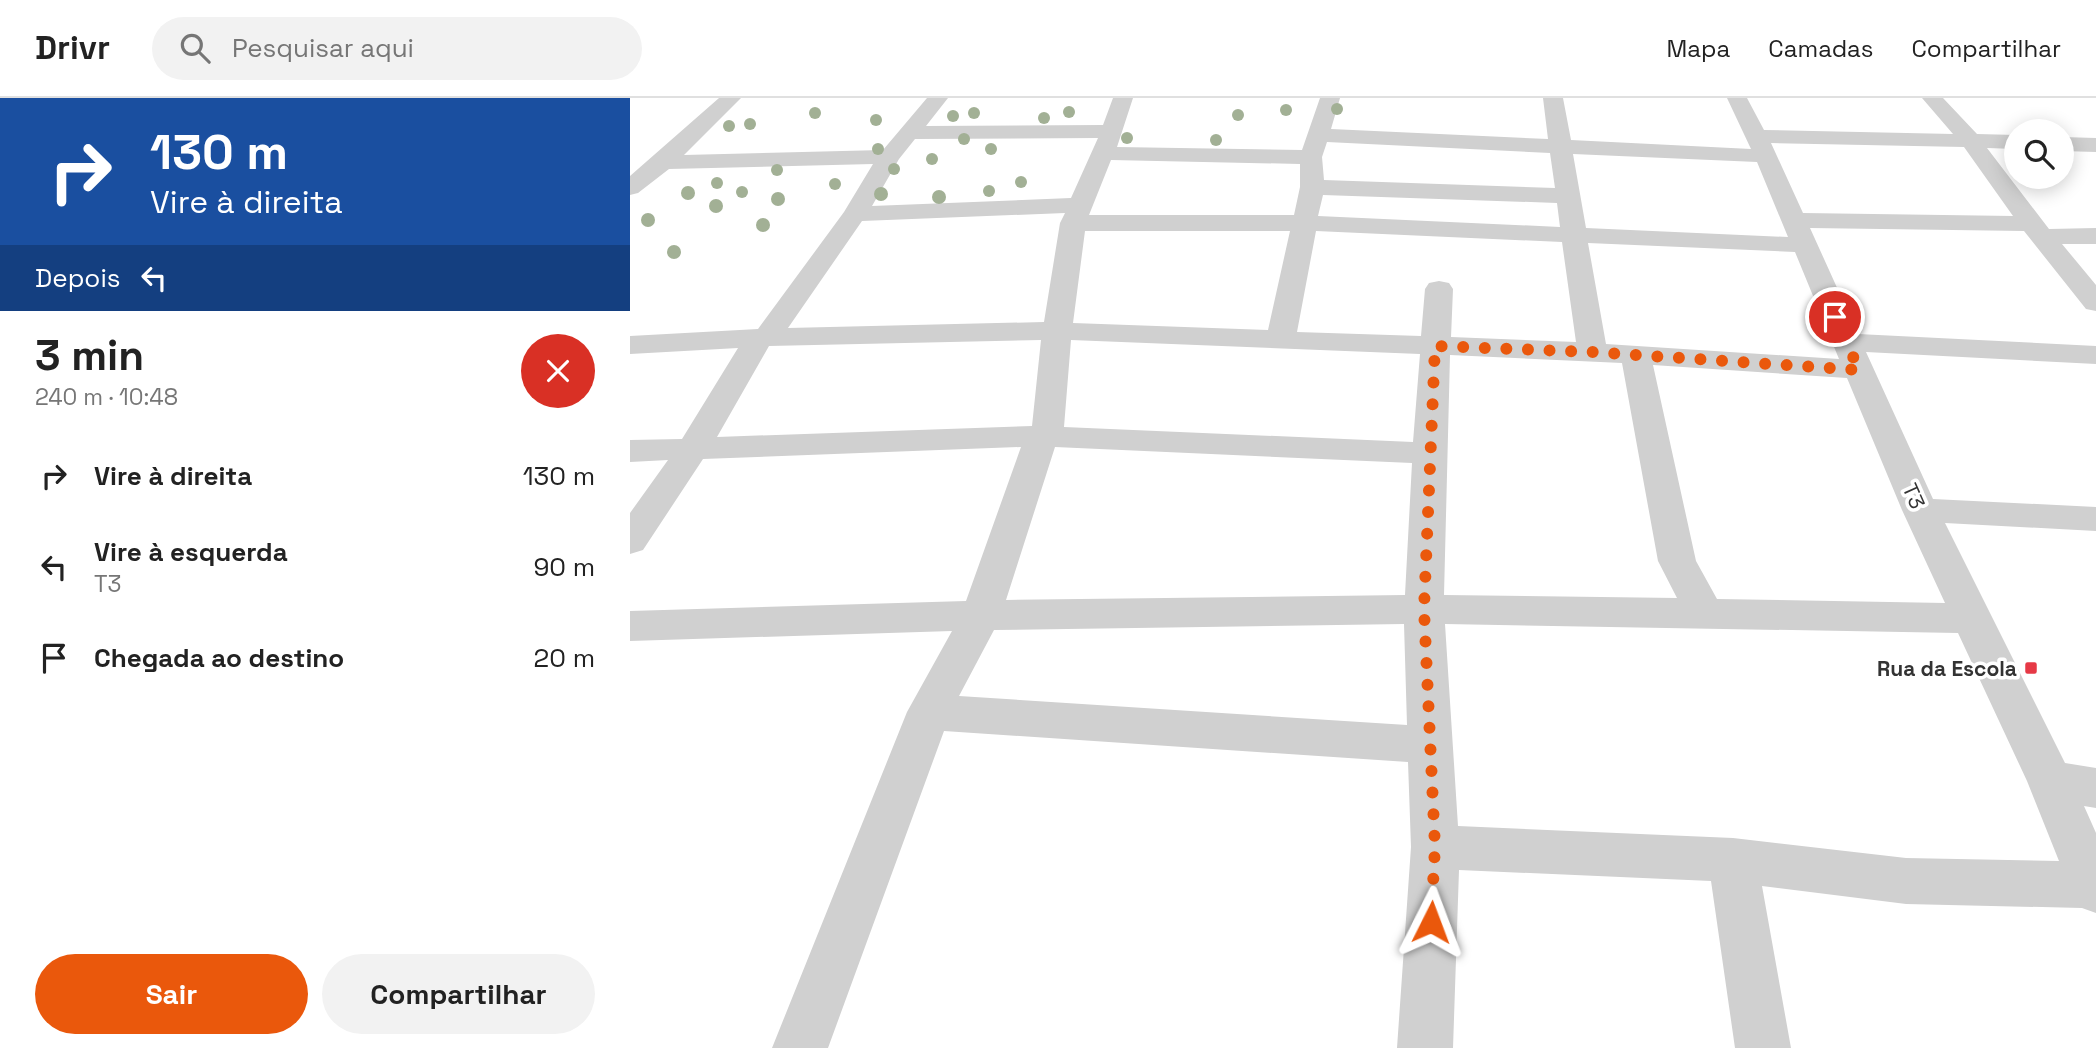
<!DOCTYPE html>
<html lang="pt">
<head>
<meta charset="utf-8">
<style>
  body { margin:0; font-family:"Space Grotesk",sans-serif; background:#f2f2f2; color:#222; height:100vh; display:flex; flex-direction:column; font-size:26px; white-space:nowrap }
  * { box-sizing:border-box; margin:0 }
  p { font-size:23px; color:#767676 }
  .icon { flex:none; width:38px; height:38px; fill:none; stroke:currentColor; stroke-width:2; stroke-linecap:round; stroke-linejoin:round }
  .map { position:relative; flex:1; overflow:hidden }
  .side { display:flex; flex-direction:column; background:#fff; width:630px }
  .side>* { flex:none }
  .top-card { background:#1a4fa0; color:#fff; overflow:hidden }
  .fabs { position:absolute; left:1374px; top:21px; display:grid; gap:14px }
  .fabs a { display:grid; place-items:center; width:70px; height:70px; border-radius:50%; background:#fff; box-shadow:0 4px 18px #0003; font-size:35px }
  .pin { position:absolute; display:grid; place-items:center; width:60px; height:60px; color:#fff; margin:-30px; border:4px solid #fff; border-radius:50%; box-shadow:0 2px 7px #0007 }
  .me { position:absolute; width:77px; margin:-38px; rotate:3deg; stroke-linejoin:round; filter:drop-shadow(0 0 5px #0008) }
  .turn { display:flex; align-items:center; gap:24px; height:147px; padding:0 35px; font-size:32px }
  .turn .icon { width:91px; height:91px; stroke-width:2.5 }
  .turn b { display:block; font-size:49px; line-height:60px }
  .then { display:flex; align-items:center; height:66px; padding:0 35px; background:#0003; gap:14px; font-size:26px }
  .round { display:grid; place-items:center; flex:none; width:74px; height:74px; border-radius:37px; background:#f2f2f2 }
  .summary { display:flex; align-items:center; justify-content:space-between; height:119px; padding:0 35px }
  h1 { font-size:42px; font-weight:700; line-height:52px }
  .action { display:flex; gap:14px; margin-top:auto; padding:14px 35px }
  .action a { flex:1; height:80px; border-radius:42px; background:#ea580c; color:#fff; font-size:28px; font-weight:700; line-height:80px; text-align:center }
  .action a+a { background:#f2f2f2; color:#222 }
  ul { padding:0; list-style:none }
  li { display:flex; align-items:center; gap:21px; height:91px; padding:0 35px }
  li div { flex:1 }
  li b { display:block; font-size:26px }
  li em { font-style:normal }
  header { display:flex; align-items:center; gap:42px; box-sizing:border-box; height:98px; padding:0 35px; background:#fff; border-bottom:2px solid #e0e0e0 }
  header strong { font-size:33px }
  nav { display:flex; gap:38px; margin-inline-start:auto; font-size:24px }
  .search { width:490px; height:63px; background:#f2f2f2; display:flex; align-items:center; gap:18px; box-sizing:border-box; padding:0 24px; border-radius:38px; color:#767676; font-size:26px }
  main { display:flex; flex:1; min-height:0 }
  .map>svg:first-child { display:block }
</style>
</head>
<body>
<header>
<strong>Drivr</strong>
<div class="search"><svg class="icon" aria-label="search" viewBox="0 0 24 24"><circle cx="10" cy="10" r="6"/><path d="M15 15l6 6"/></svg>Pesquisar aqui</div>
<nav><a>Mapa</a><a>Camadas</a><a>Compartilhar</a></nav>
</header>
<main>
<section class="side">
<div class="top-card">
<div class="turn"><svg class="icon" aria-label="right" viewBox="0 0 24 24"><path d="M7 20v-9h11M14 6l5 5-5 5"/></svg><div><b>130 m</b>Vire à direita</div></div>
<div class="then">Depois<svg class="icon" aria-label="left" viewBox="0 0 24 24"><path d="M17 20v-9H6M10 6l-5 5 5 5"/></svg></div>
</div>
<div class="summary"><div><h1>3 min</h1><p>240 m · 10:48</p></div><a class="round" style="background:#d93025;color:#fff"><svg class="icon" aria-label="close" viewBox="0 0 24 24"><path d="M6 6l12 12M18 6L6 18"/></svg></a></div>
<ul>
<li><svg class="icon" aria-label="right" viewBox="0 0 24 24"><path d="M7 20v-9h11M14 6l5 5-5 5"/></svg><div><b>Vire à direita</b></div><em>130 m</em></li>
<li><svg class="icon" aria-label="left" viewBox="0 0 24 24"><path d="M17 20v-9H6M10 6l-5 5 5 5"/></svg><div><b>Vire à esquerda</b><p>T3</p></div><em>90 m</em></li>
<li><svg class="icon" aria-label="arrive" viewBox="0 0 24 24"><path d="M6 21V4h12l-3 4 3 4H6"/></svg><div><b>Chegada ao destino</b></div><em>20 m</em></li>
</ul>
<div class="action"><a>Sair</a><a>Compartilhar</a></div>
</section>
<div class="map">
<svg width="1466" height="950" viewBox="0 0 1466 950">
  <rect width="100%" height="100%" fill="#fff"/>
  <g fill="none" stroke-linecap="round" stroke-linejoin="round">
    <g fill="#d0d0d0" fill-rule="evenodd">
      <path d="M89,0H111L54,57L253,52L297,0H318L296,28L473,27L483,0H503L487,49L672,52L690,0H710L701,31L918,41L913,0H933L941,42L1121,51L1097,0H1117L1134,32L1323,36L1292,0H1313L1347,36L1386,37V51L1357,50L1419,131L1466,130V146H1432L1466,187V213L1456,211L1394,133L1180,130L1228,236L1466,248V266L1236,254L1303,401L1466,409V433L1315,425L1435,665L1466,670V710L1454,708L1466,735V815L1452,810L1276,806L1132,788L1161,950H1105L1081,783L829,772L823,950H767L781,749L778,664L314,633L198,950H142L277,614L322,533L0,543V513L336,503L391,349L73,361L13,452L0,456V415L38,362L0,364V342L52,341L108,250L0,256V238L128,231L214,114L243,66L39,71L8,95L0,97V78ZM468,40L441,100L242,108L269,61L285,41ZM697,44L920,55L925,90L694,82L692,59ZM1141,45L1334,49L1383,118L1173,115ZM943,56L1127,64L1158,139L956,130ZM481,62L670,66V89L664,117H459ZM693,97L927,105L930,129L688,118ZM435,115L430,125L414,224L158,230L232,123ZM455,133H660L638,232L443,225ZM686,133L932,144L946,244L821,239L823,191L819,185L809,183L799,185L795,191L791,238L667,234ZM958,145L1165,154L1209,261L976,246ZM411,242L402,328L87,339L139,248ZM441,242L790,256L783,344L434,329ZM820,257L992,265L1028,463L1047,500L814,497ZM1023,267L1217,280L1272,412L1315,505L1087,501L1066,463ZM425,349L782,365L775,497L376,502ZM774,526L777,627L329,598L364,532ZM815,526L1328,535L1397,683L1429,763L1276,760L1103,740L828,728Z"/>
      <polygon points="1432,39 1466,40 1466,54 1432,53"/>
    </g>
  </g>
  <g fill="#a2b095">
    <circle cx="707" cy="11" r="6"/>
    <circle cx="656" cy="12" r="6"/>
    <circle cx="439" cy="14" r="6"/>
    <circle cx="185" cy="15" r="6"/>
    <circle cx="344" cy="15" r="6"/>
    <circle cx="608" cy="17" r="6"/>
    <circle cx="323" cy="18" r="6"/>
    <circle cx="414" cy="20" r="6"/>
    <circle cx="246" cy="22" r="6"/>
    <circle cx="120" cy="26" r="6"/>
    <circle cx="99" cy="28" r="6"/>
    <circle cx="497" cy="40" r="6"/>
    <circle cx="334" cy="41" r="6"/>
    <circle cx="586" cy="42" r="6"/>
    <circle cx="248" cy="51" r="6"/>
    <circle cx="361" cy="51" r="6"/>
    <circle cx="302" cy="61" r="6"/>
    <circle cx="264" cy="71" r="6"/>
    <circle cx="147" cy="72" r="6"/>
    <circle cx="391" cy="84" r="6"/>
    <circle cx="87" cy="85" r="6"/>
    <circle cx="205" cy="86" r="6"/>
    <circle cx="359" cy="93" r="6"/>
    <circle cx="112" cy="94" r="6"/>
    <circle cx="58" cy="95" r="7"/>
    <circle cx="251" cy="96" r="7"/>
    <circle cx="309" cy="99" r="7"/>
    <circle cx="148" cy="101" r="7"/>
    <circle cx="86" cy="108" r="7"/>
    <circle cx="18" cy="122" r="7"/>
    <circle cx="133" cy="127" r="7"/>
    <circle cx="44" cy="154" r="7"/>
  </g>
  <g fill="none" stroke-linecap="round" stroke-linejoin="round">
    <polyline stroke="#ea580c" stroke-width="12" stroke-dasharray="0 21.6" points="801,824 805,749 794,511 805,248 962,254 1229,272 1205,219"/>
  </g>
  <rect fill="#e63946" stroke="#fff" stroke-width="2.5" x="1394" y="563" width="14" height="14" rx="3.5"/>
  <g text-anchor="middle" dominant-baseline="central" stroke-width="7" stroke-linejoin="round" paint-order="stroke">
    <g font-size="21" fill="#333" stroke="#fff">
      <text transform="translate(1284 398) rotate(66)">T3</text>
    </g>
    <g font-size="21" font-weight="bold" fill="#333" stroke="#fff" text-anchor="end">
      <text x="1387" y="570">Rua da Escola</text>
    </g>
  </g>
</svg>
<div class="fabs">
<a><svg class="icon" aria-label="search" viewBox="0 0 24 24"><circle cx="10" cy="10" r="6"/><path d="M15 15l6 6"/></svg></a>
</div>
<div class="pin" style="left:1205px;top:219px;background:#d93025"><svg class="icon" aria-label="arrive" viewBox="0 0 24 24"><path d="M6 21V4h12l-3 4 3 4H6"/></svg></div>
<svg class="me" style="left:801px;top:824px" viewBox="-20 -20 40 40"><path d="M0-17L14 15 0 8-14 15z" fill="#ea580c" stroke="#fff" stroke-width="4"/></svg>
</div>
</main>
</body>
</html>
